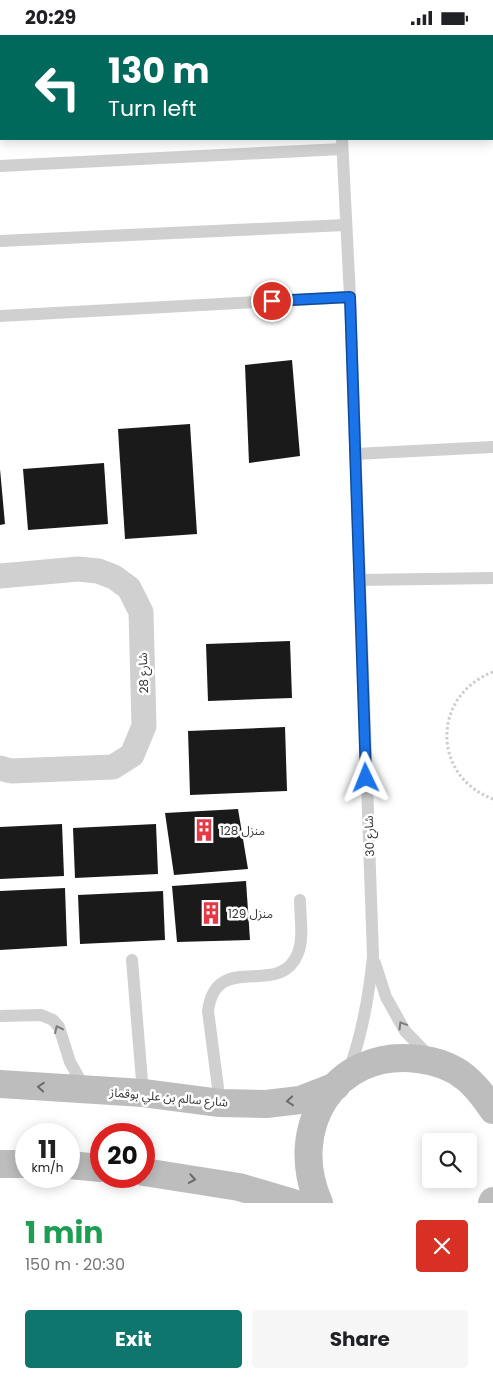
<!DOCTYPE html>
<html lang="en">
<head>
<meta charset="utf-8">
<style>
  body { margin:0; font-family:Poppins,"Noto Sans Arabic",sans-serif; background:#f6f6f6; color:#202124; height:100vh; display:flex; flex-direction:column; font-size:19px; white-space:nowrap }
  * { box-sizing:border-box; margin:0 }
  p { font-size:16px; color:#757577 }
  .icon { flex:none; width:28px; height:28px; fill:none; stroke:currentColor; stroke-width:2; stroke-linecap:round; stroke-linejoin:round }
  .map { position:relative; height:1168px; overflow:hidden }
  .details { display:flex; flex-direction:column; background:#fff; flex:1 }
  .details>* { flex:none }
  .guide { position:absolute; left:0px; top:0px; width:494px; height:105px; box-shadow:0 2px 12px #0003; background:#00695c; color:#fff; overflow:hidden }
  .controls { position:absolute; left:422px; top:1098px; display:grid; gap:10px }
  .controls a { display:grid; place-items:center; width:55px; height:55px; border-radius:5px; background:#fff; box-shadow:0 2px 12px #0003; font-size:25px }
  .speed { position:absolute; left:15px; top:1088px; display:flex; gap:10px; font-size:25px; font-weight:700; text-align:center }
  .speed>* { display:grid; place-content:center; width:65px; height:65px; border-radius:50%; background:#fff; box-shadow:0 2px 12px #0003; line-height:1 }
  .speed small { font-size:12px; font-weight:400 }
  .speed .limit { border:8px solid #d22; background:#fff; color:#111 }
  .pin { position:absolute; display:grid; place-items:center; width:42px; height:42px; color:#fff; margin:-21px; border:2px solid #fff; border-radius:50%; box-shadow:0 1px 5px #0007 }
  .me { position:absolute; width:55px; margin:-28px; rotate:358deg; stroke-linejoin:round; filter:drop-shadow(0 0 4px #0008) }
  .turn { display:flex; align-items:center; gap:18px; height:105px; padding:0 25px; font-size:22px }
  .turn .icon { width:65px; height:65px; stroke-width:2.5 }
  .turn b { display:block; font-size:35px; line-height:42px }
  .round { display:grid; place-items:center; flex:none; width:52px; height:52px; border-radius:5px; background:#f6f6f6 }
  .overview { display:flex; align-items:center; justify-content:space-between; height:85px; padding:0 25px }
  h1 { font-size:30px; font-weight:700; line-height:38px; color:#1e9e55 }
  .button { display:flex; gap:10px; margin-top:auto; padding:10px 25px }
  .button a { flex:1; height:58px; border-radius:5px; background:#0f766e; color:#fff; font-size:20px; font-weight:700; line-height:58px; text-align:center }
  .button a+a { background:#f6f6f6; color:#202124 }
  .status { display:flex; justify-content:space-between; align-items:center; height:35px; padding:0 25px; background:#fff; direction:ltr }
  .status svg { height:14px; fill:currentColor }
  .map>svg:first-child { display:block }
</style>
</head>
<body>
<div class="status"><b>20:29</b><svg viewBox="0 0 49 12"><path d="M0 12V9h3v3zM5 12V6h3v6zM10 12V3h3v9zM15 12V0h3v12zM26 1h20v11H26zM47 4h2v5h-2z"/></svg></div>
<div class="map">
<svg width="493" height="1168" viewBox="0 0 493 1168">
  <rect width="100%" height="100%" fill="#fff"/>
  <g fill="#1a1a1a">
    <polygon points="292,325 300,421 249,428 245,330"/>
    <polygon points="190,389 197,499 125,504 118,394"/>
    <polygon points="104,428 108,489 28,495 23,434"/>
    <polygon points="0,434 5,489 0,490"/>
    <polygon points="290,606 292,663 208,666 206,609"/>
    <polygon points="285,692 287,756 190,760 188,696"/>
    <polygon points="238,774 248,834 174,840 165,778"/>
    <polygon points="62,789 64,841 0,844 0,792"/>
    <polygon points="156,789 158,839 75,843 73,793"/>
    <polygon points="246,846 250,905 177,907 172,851"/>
    <polygon points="65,853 67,911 0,915 0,856"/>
    <polygon points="163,856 165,905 80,909 78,860"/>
  </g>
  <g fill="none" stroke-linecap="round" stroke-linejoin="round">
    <path stroke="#cdcdcd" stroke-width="3" stroke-dasharray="2.5 2.5" stroke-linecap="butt" d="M493,637C432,660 431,741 493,764"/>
    <g stroke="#d0d0d0" stroke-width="12">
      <polyline points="336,0 336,1"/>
      <polyline points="0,58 1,58"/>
      <polyline points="0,131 342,114"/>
      <polyline points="0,206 345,190"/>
      <polyline points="0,281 350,262 342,104"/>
      <polyline points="355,419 493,412"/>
      <polyline points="360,545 493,543"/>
      <polyline points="132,925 143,1058"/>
      <polyline points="375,928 386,962 405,996 431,1023"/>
      <polyline points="0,981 41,980 53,985 59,992 70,1027 85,1054"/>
      <path d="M349,1035C363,997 369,961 373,921L350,262"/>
      <path d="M220,1068L208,976C216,914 280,965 298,918C304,903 300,881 300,865"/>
    </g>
    <polyline stroke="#d0d0d0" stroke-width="25" points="0,541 78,534 98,536 114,542 129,553 141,577 144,691 132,720 113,732 11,736 0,733"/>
    <g stroke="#bdbdbd" stroke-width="28">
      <polyline points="0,1049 143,1058 220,1068 266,1069 300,1065 336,1051"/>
      <polyline points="0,1129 26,1129"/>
      <polyline points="69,1130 101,1133"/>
      <polyline points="144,1137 239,1152 293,1168"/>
      <path d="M319,1168C286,1094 334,1013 418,1024C436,1026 452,1031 466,1043C477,1052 485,1063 493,1075"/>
      <polyline points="492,1168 493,1166"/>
    </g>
  </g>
  <defs><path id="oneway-chevron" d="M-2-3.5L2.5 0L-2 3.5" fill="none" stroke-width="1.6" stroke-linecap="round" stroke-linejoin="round" transform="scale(1.25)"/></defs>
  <g stroke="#7a7a7a">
    <use href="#oneway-chevron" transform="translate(402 990) rotate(-121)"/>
    <use href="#oneway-chevron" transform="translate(58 994) rotate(-115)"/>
  </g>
  <g stroke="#6a6a6a">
    <use href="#oneway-chevron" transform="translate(41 1052) rotate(-176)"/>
    <use href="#oneway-chevron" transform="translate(290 1066) rotate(175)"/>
    <use href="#oneway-chevron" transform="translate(192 1144) rotate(10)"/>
  </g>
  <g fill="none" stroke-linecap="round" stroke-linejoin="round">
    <defs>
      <polyline id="route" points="272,266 350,262 366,743"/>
    </defs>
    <use href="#route" stroke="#114b97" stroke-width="12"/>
    <use href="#route" stroke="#1a73e8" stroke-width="9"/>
  </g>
  <defs>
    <symbol id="building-bare" viewBox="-9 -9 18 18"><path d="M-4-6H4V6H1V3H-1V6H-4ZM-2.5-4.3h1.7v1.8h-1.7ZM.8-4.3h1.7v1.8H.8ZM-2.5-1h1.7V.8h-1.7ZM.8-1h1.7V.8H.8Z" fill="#e63946" stroke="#fff" stroke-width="2.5" paint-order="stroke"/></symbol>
  </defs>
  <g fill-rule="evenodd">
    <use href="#building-bare" x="188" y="779" width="32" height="32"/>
    <use href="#building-bare" x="195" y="862" width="32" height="32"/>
  </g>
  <g text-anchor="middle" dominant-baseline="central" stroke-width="5" stroke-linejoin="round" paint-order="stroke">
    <g font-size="12" fill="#333" stroke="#fff">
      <text transform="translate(143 638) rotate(-92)">شارع 28</text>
      <text transform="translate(369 801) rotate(-92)">شارع 30</text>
      <text transform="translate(169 1062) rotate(5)">شارع سالم بن علي بوقماز</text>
    </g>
    <g font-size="12" fill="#333" stroke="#fff" text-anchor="start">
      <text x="220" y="795">منزل 128</text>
      <text x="228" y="878">منزل 129</text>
    </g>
  </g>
</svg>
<div class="controls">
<a><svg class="icon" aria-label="search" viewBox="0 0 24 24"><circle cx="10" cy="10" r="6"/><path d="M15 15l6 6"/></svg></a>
</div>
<div class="speed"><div>11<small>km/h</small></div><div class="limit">20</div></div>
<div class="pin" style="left:272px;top:266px;background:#d93025"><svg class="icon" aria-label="arrive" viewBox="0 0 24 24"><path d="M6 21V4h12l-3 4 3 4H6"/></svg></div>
<svg class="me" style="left:366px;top:743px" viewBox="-20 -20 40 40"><path d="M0-17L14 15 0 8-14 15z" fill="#1a73e8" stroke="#fff" stroke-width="4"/></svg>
<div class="guide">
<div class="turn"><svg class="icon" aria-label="left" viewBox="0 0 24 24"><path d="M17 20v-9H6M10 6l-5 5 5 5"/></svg><div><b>130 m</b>Turn left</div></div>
</div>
</div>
<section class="details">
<div class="overview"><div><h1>1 min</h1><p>150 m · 20:30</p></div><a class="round" style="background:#d93025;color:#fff"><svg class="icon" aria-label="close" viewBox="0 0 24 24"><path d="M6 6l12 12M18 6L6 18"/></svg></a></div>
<div class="button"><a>Exit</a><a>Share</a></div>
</section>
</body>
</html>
